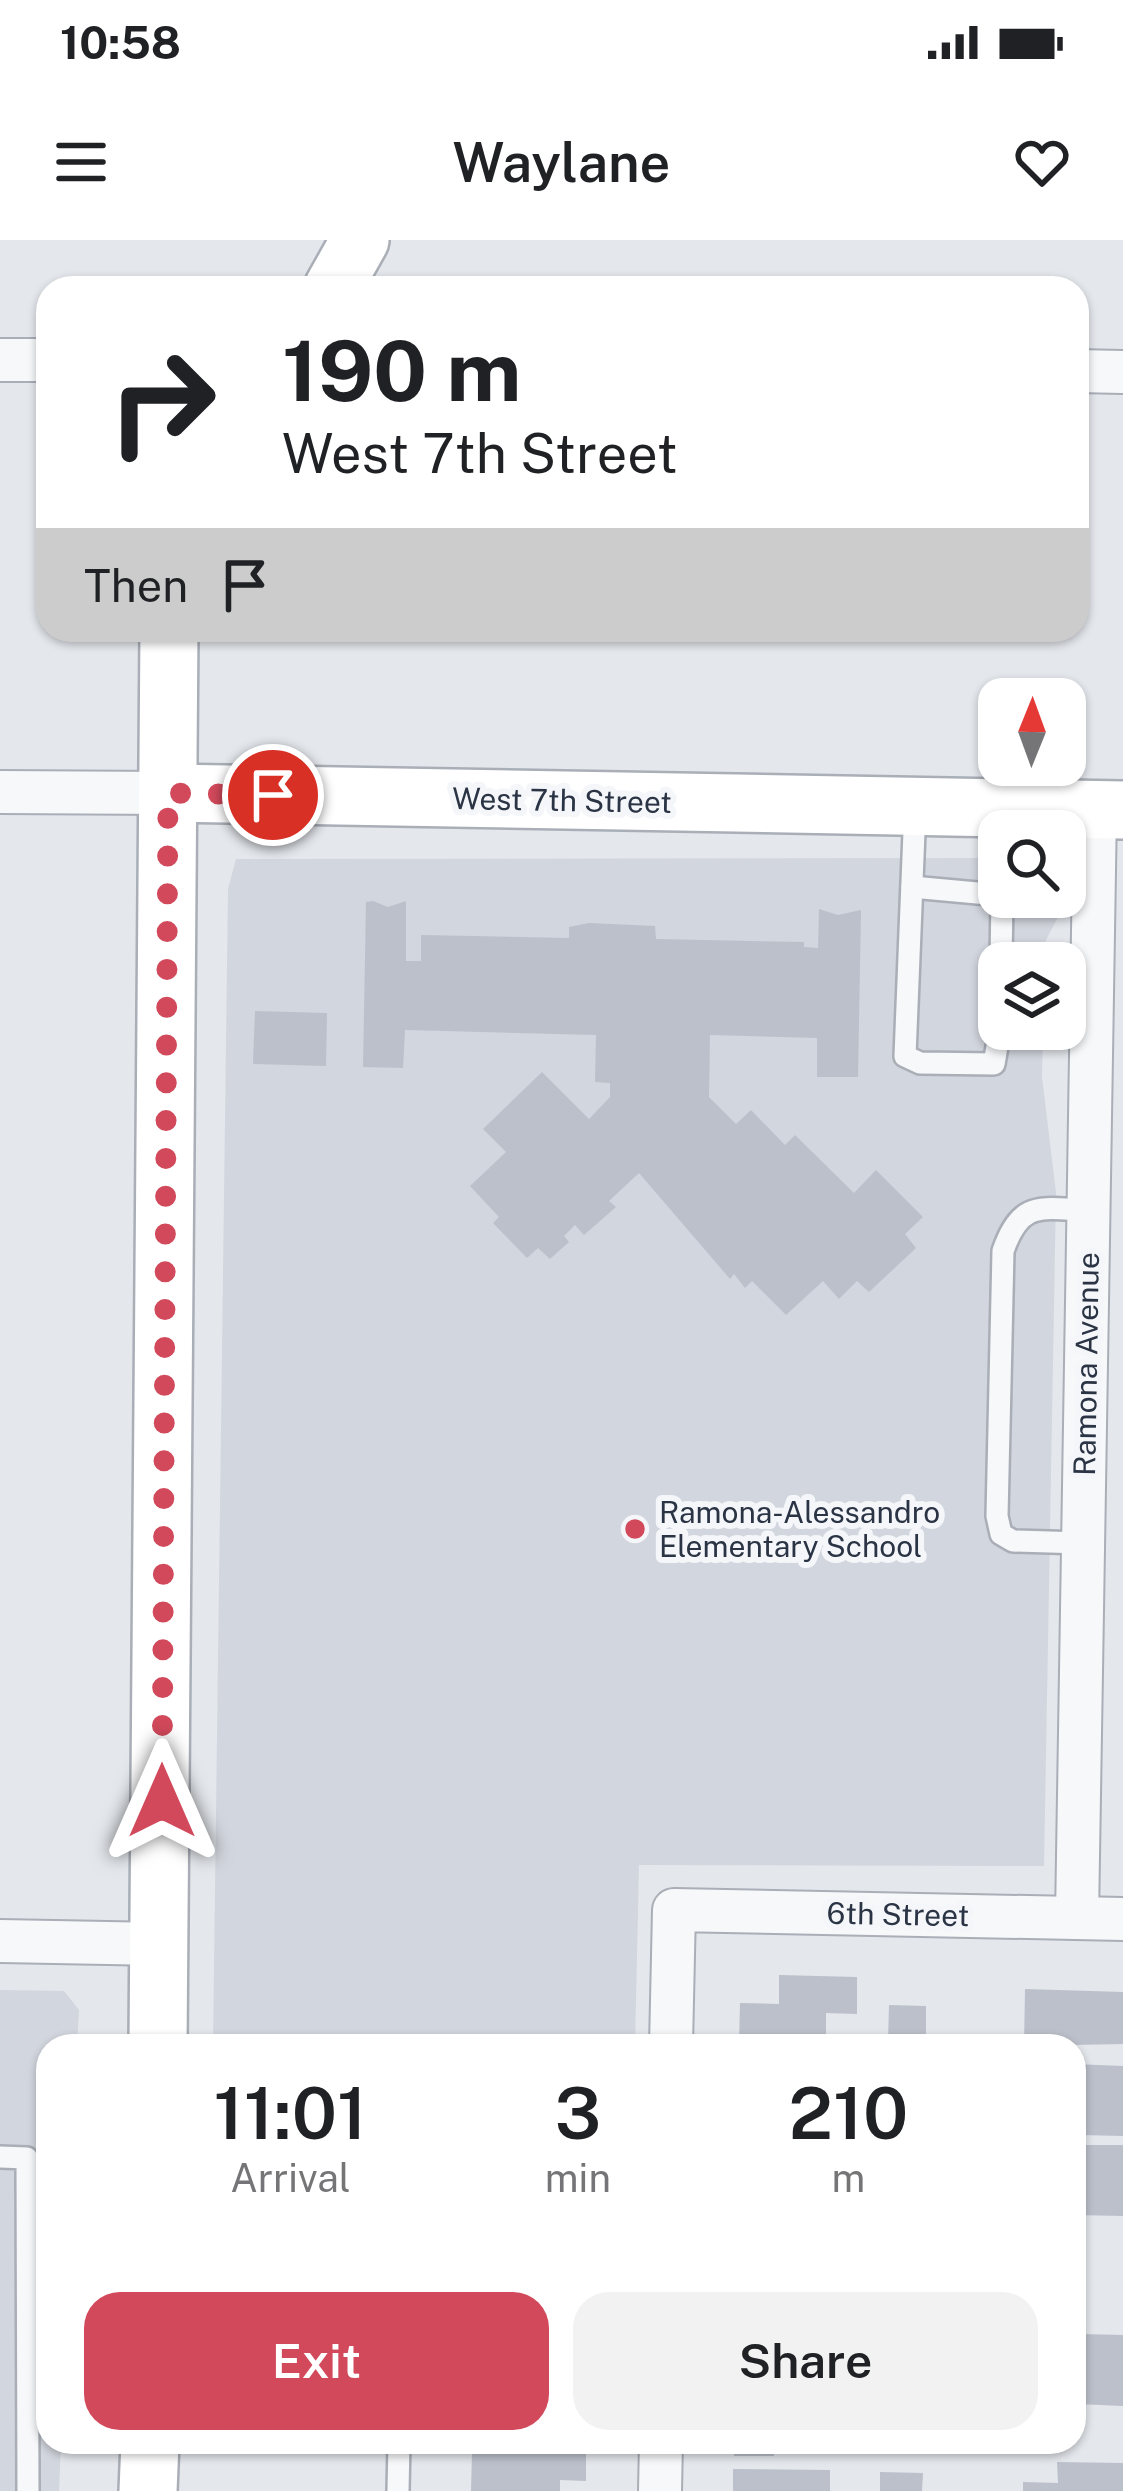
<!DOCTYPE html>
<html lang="en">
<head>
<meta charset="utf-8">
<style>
  body { margin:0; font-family:"Public Sans",sans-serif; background:#f2f2f2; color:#202124; height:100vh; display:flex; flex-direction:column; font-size:45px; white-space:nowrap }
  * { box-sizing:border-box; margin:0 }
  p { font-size:39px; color:#757577 }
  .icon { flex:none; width:66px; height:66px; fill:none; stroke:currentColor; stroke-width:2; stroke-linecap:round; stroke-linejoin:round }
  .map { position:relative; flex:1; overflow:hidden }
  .panel { position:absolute; left:36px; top:1794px; width:1050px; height:420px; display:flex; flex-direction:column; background:#fff; border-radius:36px; box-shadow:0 3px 9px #0004 }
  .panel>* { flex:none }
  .top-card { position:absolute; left:36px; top:36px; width:1053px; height:366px; border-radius:36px; box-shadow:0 3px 9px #0004; background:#fff; color:#202124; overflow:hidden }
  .needle { width:78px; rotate:1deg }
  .tools { position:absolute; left:978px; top:438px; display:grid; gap:24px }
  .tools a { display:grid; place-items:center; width:108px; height:108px; border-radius:24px; background:#fff; box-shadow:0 3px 9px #0004; font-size:60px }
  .pin { position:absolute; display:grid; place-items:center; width:102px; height:102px; color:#fff; margin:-51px; border:6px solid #fff; border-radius:50%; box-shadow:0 3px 12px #0007 }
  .me { position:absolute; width:132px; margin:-66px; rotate:0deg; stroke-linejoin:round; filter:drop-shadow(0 0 9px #0008) }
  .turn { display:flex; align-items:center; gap:42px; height:252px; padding:0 48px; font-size:54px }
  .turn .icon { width:156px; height:156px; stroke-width:2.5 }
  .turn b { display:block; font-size:84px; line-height:102px }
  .then { display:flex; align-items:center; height:114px; padding:0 48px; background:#0003; gap:24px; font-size:45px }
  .eta { display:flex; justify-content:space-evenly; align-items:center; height:204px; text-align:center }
  .eta b { font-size:72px; font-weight:600; line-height:84px }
  .cta { display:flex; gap:24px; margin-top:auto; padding:24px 48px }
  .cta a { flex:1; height:138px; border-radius:36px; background:#d1495b; color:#fff; font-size:48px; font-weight:600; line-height:138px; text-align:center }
  .cta a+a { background:#f2f2f2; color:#202124 }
  .status { display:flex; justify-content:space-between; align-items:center; height:84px; padding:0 60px; background:#fff; direction:ltr }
  .status svg { height:33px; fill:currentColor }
  header { display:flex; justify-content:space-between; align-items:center; height:156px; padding:0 48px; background:#fff; font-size:54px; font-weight:600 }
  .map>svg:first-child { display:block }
</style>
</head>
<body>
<div class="status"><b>10:58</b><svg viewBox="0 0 49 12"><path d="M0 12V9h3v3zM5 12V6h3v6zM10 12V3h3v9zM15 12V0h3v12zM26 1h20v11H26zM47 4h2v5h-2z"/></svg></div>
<header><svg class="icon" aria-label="menu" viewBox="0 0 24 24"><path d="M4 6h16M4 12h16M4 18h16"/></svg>Waylane<svg class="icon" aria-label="heart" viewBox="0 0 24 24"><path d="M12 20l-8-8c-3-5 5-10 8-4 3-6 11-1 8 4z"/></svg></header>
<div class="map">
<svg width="1123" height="2251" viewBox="0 0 1123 2251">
  <rect width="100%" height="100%" fill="#e4e7ec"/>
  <g fill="#d2d6de">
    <polygon points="999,618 999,657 1061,657 1060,673 1044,704 1044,723 999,723 999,789 1043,789 1042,837 1056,953 1044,1626 639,1625 635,1806 213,1806 228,649 236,619"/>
    <polygon points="0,1750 64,1751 79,1770 77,1806 48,1806 48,2202 61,2202 59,2251 0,2251"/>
  </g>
  <g fill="#bbc0ca">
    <polygon points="373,661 388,667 406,661 406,721 421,721 421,695 569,698 569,687 589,683 655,686 656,699 804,702 804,707 818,708 819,669 838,675 861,670 858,837 817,837 817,798 710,795 709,857 736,884 751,870 785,905 795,895 854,953 876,930 923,977 905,994 916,1008 869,1052 857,1041 839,1059 823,1041 786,1075 752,1041 745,1048 734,1034 730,1039 639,933 609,961 616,967 584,995 575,985 564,996 569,1002 550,1019 538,1008 527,1018 493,983 499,977 470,946 506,912 483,889 542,832 589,879 610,857 610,843 595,842 596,795 405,790 403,828 363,827 366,662"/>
    <polygon points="255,771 327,773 326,826 253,824"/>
    <polygon points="779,1735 857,1737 857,1774 826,1773 826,1806 739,1806 740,1763 779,1764"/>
    <polygon points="1025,1749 1123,1752 1123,1804 1024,1806"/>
    <polygon points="889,1765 926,1766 926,1803 888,1802"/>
    <polygon points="1074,1824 1123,1826 1123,1896 1080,1895"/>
    <polygon points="1074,1905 1123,1905 1123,1976 1074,1975"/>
    <polygon points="1080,2094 1123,2095 1123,2166 1078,2164 1074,2103 1080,2104"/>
    <rect x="734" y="2202" width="40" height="14"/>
    <polygon points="472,2212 586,2214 586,2241 560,2240 560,2251 471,2251"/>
    <polygon points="1057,2222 1123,2223 1123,2251 1023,2251 1023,2242 1058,2243"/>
    <polygon points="733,2229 830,2230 830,2251 733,2251"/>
    <polygon points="880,2232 923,2233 922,2251 880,2251"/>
  </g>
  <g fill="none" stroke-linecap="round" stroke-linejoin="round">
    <defs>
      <g id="lane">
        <polyline points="915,567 905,816 920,823 994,824 1000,789"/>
        <polyline points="912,647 999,655"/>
        <polyline points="1001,723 1002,657"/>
        <path d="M1083,1303L1013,1301L1001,1294L997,1276L1003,1011C1021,959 1041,969 1089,970"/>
        <polyline points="0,1917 27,1918 28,2251"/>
        <polyline points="398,2251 399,2202"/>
      </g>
      <g id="street">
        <polyline points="0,120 48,120"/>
        <polyline points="1077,131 1123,132"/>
        <polyline points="0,552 168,553"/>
        <polyline points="1077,1678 1095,569"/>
        <polyline points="0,1701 161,1704"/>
        <polyline points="671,1806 674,1670 1123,1679"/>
        <polyline points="660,2251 661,2202"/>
      </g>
      <g id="secondary">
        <polyline points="333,48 360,0"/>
        <polyline points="168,553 1123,570"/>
        <polyline points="158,1806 169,390"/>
        <polyline points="148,2251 150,2202"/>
      </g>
    </defs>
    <use href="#lane" stroke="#a9aeb7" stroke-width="26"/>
    <use href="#street" stroke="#a9aeb7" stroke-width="46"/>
    <use href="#secondary" stroke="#a9aeb7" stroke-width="62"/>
    <use href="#lane" stroke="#f7f8fa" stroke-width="21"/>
    <use href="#street" stroke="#f7f8fa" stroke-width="42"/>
    <use href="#secondary" stroke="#fff" stroke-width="57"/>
  </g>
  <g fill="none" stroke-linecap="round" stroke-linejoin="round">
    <polyline stroke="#d1495b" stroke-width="21" stroke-dasharray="0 37.8" points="162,1561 168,553 273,555"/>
  </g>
  <circle fill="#d1495b" stroke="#f4f6f9" stroke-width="4.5" cx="635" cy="1289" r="12"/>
  <g text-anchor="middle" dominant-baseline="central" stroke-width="12" stroke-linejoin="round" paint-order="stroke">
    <g font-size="30" fill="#2b3445" stroke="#f4f6f9">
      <text transform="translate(562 560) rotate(1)">West 7th Street</text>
      <text transform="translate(1086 1124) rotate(-89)">Ramona Avenue</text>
      <text transform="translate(898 1674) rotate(1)">6th Street</text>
    </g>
    <g font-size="30" fill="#2b3445" stroke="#f4f6f9" text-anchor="start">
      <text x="659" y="1272">Ramona-Alessandro<tspan x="659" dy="34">Elementary School</tspan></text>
    </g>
  </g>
</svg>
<div class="tools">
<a><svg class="needle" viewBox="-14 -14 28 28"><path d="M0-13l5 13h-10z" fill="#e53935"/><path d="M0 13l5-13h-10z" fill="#757577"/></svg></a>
<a><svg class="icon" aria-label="search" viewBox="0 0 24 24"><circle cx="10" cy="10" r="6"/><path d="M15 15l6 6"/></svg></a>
<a><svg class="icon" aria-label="layers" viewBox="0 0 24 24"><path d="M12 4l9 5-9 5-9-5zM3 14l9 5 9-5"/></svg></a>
</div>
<div class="pin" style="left:273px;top:555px;background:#d93025"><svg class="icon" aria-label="arrive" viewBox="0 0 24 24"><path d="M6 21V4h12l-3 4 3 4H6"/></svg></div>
<svg class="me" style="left:162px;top:1561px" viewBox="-20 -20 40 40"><path d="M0-17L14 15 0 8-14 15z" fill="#d1495b" stroke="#fff" stroke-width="4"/></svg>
<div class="top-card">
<div class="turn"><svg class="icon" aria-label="right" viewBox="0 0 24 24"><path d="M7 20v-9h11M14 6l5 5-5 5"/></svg><div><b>190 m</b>West 7th Street</div></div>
<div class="then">Then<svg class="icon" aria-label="arrive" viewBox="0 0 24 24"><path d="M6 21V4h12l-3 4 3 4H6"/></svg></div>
</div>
<section class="panel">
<div class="eta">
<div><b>11:01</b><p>Arrival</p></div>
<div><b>3</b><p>min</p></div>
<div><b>210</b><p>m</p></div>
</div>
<div class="cta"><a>Exit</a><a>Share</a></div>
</section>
</div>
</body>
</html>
